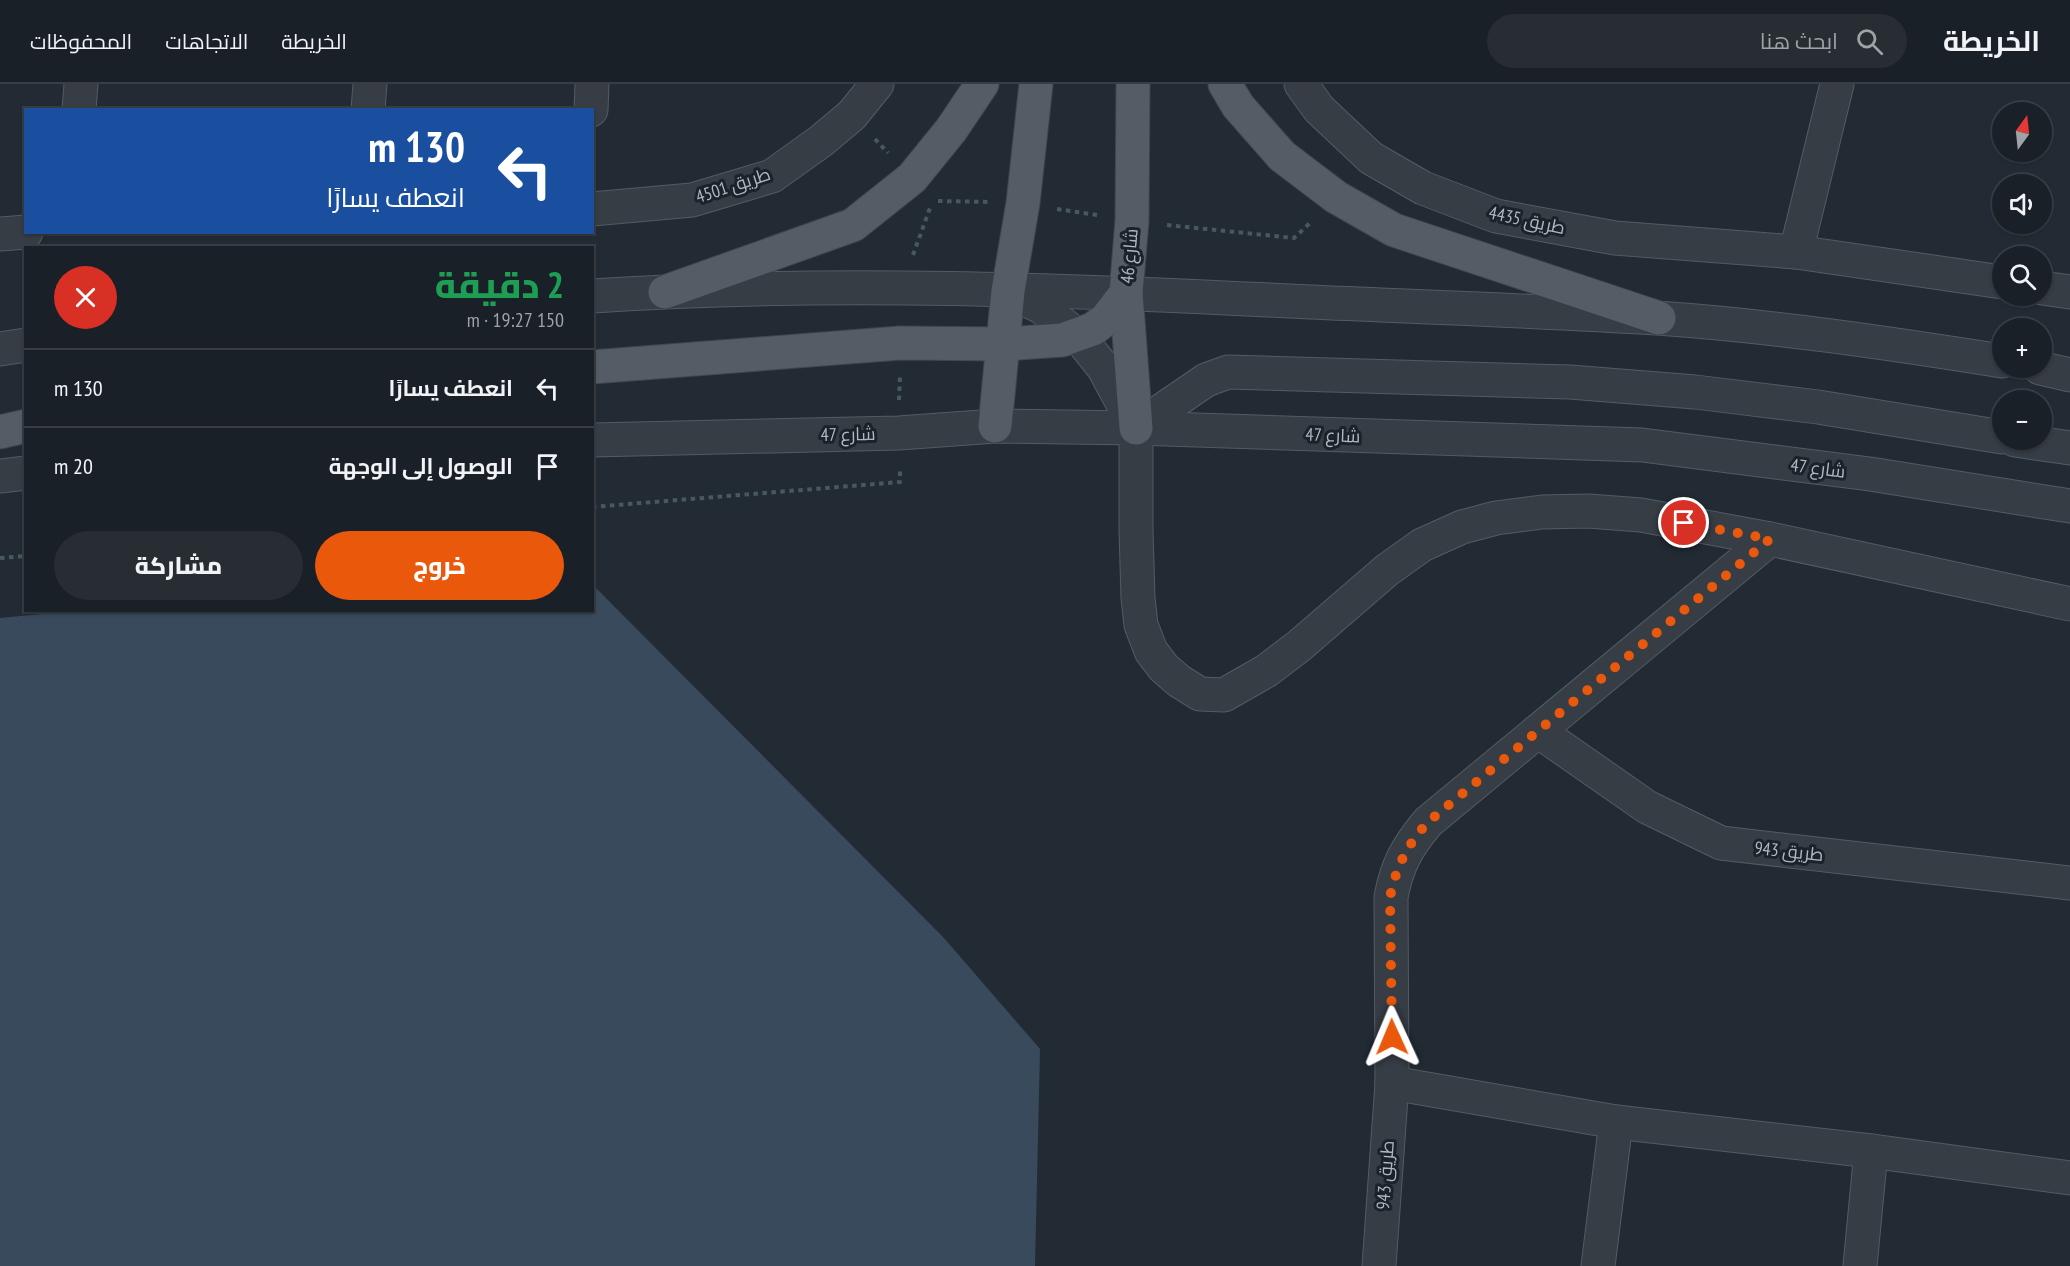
<!DOCTYPE html>
<html lang="ar">
<head>
<meta charset="utf-8">
<style>
  body { margin:0; font-family:"PT Sans Narrow",Cairo,sans-serif; background:#272d33; color:#f1f3f6; direction:rtl; height:100vh; display:flex; flex-direction:column; font-size:22px; white-space:nowrap }
  * { box-sizing:border-box; margin:0 }
  p { font-size:20px; color:#9fa3a7 }
  .icon { flex:none; width:33px; height:33px; fill:none; stroke:currentColor; stroke-width:2; stroke-linecap:round; stroke-linejoin:round }
  .map { position:relative; flex:1; overflow:hidden; direction:ltr }
  .panel { position:absolute; left:24px; top:162px; width:570px; height:366px; display:flex; flex-direction:column; background:#1a2027; border-radius:0px; box-shadow:0 2px 4px #0004,0 0 0 2px #383e44; direction:rtl }
  .panel>* { flex:none }
  .hud { position:absolute; left:24px; top:24px; width:570px; height:126px; border-radius:0px; box-shadow:0 2px 4px #0004,0 0 0 2px #383e44; direction:rtl; background:#1a4fa0; color:#fff; overflow:hidden }
  .needle { width:39px; rotate:15deg }
  .buttons { position:absolute; left:1992px; top:18px; display:grid; gap:12px }
  .buttons a { display:grid; place-items:center; width:60px; height:60px; border-radius:50%; background:#1a2027; box-shadow:0 2px 4px #0004,0 0 0 2px #383e44; font-size:30px }
  .pin { position:absolute; display:grid; place-items:center; width:51px; height:51px; color:#fff; margin:-26px; border:3px solid #fff; border-radius:50%; box-shadow:0 2px 6px #0007 }
  .me { position:absolute; width:66px; margin:-33px; rotate:359deg; stroke-linejoin:round; filter:drop-shadow(0 0 4px #0008) }
  .turn { display:flex; align-items:center; gap:21px; height:126px; padding:0 30px; font-size:27px }
  .turn .icon { width:78px; height:78px; stroke-width:2.5 }
  .turn b { display:block; font-size:42px; line-height:51px }
  .round { display:grid; place-items:center; flex:none; width:63px; height:63px; border-radius:32px; background:#272d33 }
  .overview { display:flex; align-items:center; justify-content:space-between; height:102px; padding:0 30px }
  h1 { font-size:36px; font-weight:800; line-height:45px; color:#1e9e55 }
  .button { display:flex; gap:12px; margin-top:auto; padding:12px 30px }
  .button a { flex:1; height:69px; border-radius:36px; background:#ea580c; color:#fff; font-size:24px; font-weight:800; line-height:69px; text-align:center }
  .button a+a { background:#272d33; color:#f1f3f6 }
  ul { padding:0; list-style:none }
  li { display:flex; align-items:center; gap:18px; height:78px; padding:0 30px; border-top:2px solid #383e44 }
  li div { flex:1 }
  li b { display:block; font-size:22px }
  li em { font-style:normal }
  header { display:flex; align-items:center; gap:36px; box-sizing:border-box; height:84px; padding:0 30px; background:#1a2027; border-bottom:2px solid #383e44 }
  header strong { font-size:28px }
  nav { display:flex; gap:33px; margin-inline-start:auto; font-size:21px }
  .search { width:420px; height:54px; background:#272d33; display:flex; align-items:center; gap:15px; box-sizing:border-box; padding:0 21px; border-radius:33px; color:#9fa3a7; font-size:22px }
  .map>svg:first-child { display:block }
</style>
</head>
<body>
<header>
<strong>الخريطة</strong>
<div class="search"><svg class="icon" aria-label="search" viewBox="0 0 24 24"><circle cx="10" cy="10" r="6"/><path d="M15 15l6 6"/></svg>ابحث هنا</div>
<nav><a>الخريطة</a><a>الاتجاهات</a><a>المحفوظات</a></nav>
</header>
<div class="map">
<svg width="2070" height="1182" viewBox="0 0 2070 1182">
  <rect width="100%" height="100%" fill="#222b34"/>
  <polygon fill="#394a5c" points="593,501 944,854 1040,965 1035,1182 0,1182 0,534 83,526 592,526"/>
  <g fill="none" stroke-linecap="round" stroke-linejoin="round">
    <defs>
      <g id="minor">
        <polyline points="1301,0 1319,25 1371,74 1423,104 1496,132 1615,154 1796,168 2002,198"/>
        <polyline points="79,26 81,0"/>
        <polyline points="368,26 370,0"/>
        <polyline points="591,26 592,0"/>
        <polyline points="592,125 692,116 772,92 821,57 852,31 877,0"/>
        <polyline points="0,150 26,148"/>
        <polyline points="1796,168 1837,0"/>
        <polyline points="2042,204 2070,208"/>
        <polyline points="1008,207 1041,223 1078,252 1103,283 1136,344 1136,446 1138,514 1141,541 1151,567 1164,584 1179,597 1200,610 1224,611 1266,587 1299,562 1387,486 1422,461 1462,443 1496,434 1542,428 1588,427 1641,431 1770,455 2070,520"/>
        <path d="M592,212C831,196 1071,206 1310,218C1425,223 1542,227 1657,234C1773,242 1888,259 2002,277"/>
        <polyline points="0,265 26,261"/>
        <polyline points="2040,284 2070,291"/>
        <polyline points="1136,344 1206,296 1228,288 1570,298 1695,308 1818,323 2002,353"/>
        <polyline points="592,356 899,349 995,342 1136,344 1642,361 1870,390 2070,422"/>
        <polyline points="2015,356 2070,364"/>
        <polyline points="0,392 26,389"/>
        <polyline points="1538,647 1647,723 1721,759 2070,799"/>
        <polyline points="1392,999 1616,1038 1871,1067 2070,1094"/>
        <path d="M1379,1182L1392,999L1391,813C1397,781 1407,763 1428,738L1770,455"/>
        <polyline points="1598,1182 1616,1038"/>
        <polyline points="1860,1182 1871,1067"/>
      </g>
      <g id="major">
        <polyline points="1133,0 1132,137 1126,209 1136,344"/>
        <polyline points="1225,0 1238,22 1282,72 1336,113 1394,146 1659,234"/>
        <polyline points="665,208 853,141 912,94 951,46 982,0"/>
        <polyline points="592,283 900,259 1004,260 1062,256 1093,245 1106,235 1126,209"/>
        <polyline points="995,342 1008,207 1023,119 1036,0"/>
        <polyline points="0,348 26,342"/>
      </g>
    </defs>
    <use href="#minor" stroke="#535b63" stroke-width="35"/>
    <use href="#major" stroke="#3f464f" stroke-width="35"/>
    <g stroke="#48595a" stroke-width="4" stroke-dasharray="4.5 4.5" stroke-linecap="butt">
      <polyline points="875,55 888,69"/>
      <polyline points="938,117 990,118"/>
      <polyline points="1057,125 1097,131"/>
      <polyline points="1167,141 1294,154 1311,138"/>
      <polyline points="913,171 930,124"/>
      <polyline points="899,316 900,293"/>
      <polyline points="592,423 900,398 900,383"/>
      <polyline points="0,474 26,472"/>
    </g>
    <use href="#minor" stroke="#363d45" stroke-width="33"/>
    <use href="#major" stroke="#545c65" stroke-width="33"/>
  </g>
  <g fill="none" stroke-linecap="round" stroke-linejoin="round">
    <path stroke="#ea580c" stroke-width="10" stroke-dasharray="0 18" d="M1392,953L1390,813C1397,781 1406,763 1428,738L1770,455L1684,439"/>
  </g>
  <g text-anchor="middle" dominant-baseline="central" stroke-width="6" stroke-linejoin="round" paint-order="stroke">
    <g font-size="18" fill="#b0b8c2" stroke="#1b222a">
      <text transform="translate(733 101) rotate(-18)">طريق 4501</text>
      <text transform="translate(1527 136) rotate(12)">طريق 4435</text>
      <text transform="translate(1129 172) rotate(-85)">شارع 46</text>
      <text transform="translate(848 350) rotate(-1)">شارع 47</text>
      <text transform="translate(1333 351) rotate(2)">شارع 47</text>
      <text transform="translate(1818 384) rotate(7)">شارع 47</text>
      <text transform="translate(1789 767) rotate(6)">طريق 943</text>
      <text transform="translate(1385 1091) rotate(-86)">طريق 943</text>
    </g>
  </g>
</svg>
<div class="buttons">
<a><svg class="needle" viewBox="-14 -14 28 28"><path d="M0-13l5 13h-10z" fill="#e53935"/><path d="M0 13l5-13h-10z" fill="#9fa3a7"/></svg></a>
<a><svg class="icon" aria-label="sound" viewBox="0 0 24 24"><path d="M4 9h4l5-4v14l-5-4H4zM17 9q2 3 0 6"/></svg></a>
<a><svg class="icon" aria-label="search" viewBox="0 0 24 24"><circle cx="10" cy="10" r="6"/><path d="M15 15l6 6"/></svg></a>
<a>+</a>
<a>−</a>
</div>
<div class="pin" style="left:1684px;top:439px;background:#d93025"><svg class="icon" aria-label="arrive" viewBox="0 0 24 24"><path d="M6 21V4h12l-3 4 3 4H6"/></svg></div>
<svg class="me" style="left:1392px;top:953px" viewBox="-20 -20 40 40"><path d="M0-17L14 15 0 8-14 15z" fill="#ea580c" stroke="#fff" stroke-width="4"/></svg>
<div class="hud">
<div class="turn"><svg class="icon" aria-label="left" viewBox="0 0 24 24"><path d="M17 20v-9H6M10 6l-5 5 5 5"/></svg><div><b>130 m</b>انعطف يسارًا</div></div>
</div>
<section class="panel">
<div class="overview"><div><h1>2 دقيقة</h1><p>150 m · 19:27</p></div><a class="round" style="background:#d93025;color:#fff"><svg class="icon" aria-label="close" viewBox="0 0 24 24"><path d="M6 6l12 12M18 6L6 18"/></svg></a></div>
<ul>
<li><svg class="icon" aria-label="left" viewBox="0 0 24 24"><path d="M17 20v-9H6M10 6l-5 5 5 5"/></svg><div><b>انعطف يسارًا</b></div><em>130 m</em></li>
<li><svg class="icon" aria-label="arrive" viewBox="0 0 24 24"><path d="M6 21V4h12l-3 4 3 4H6"/></svg><div><b>الوصول إلى الوجهة</b></div><em>20 m</em></li>
</ul>
<div class="button"><a>خروج</a><a>مشاركة</a></div>
</section>
</div>
</body>
</html>
